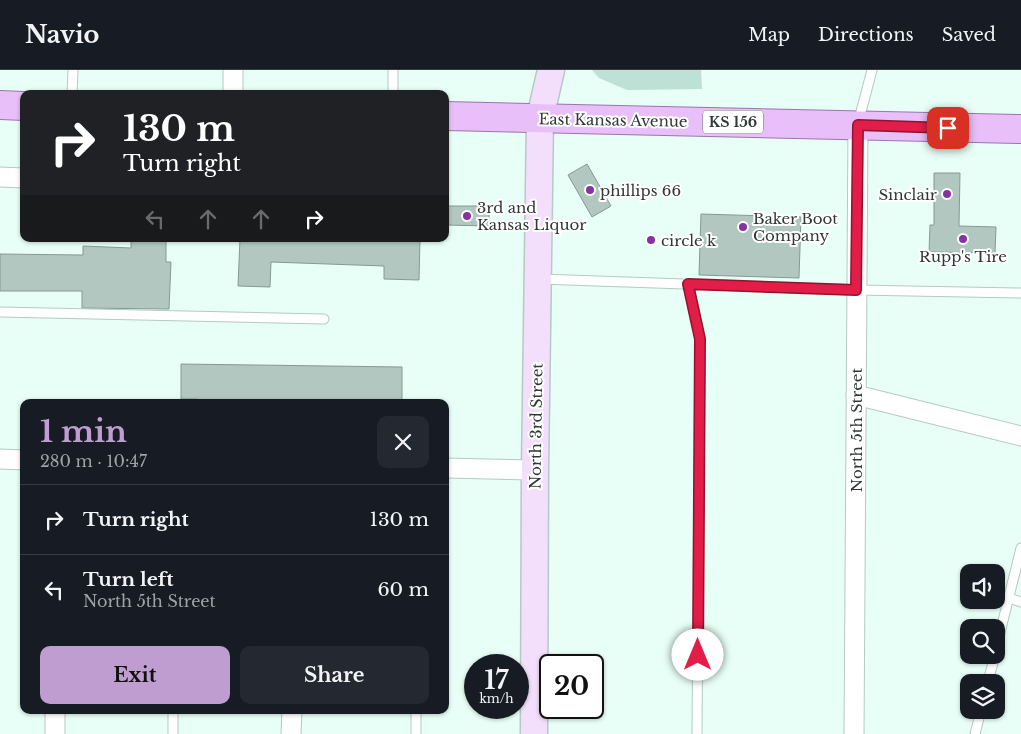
<!DOCTYPE html>
<html lang="en">
<head>
<meta charset="utf-8">
<style>
  body { margin:0; font-family:"Libre Baskerville",serif; background:#242831; color:#f1f3f6; height:100vh; display:flex; flex-direction:column; font-size:19px; white-space:nowrap }
  * { box-sizing:border-box; margin:0 }
  p { font-size:16px; color:#9ea1a6 }
  .icon { flex:none; width:28px; height:28px; fill:none; stroke:currentColor; stroke-width:2; stroke-linecap:round; stroke-linejoin:round }
  .map { position:relative; flex:1; overflow:hidden }
  .side { position:absolute; left:20px; top:329px; width:429px; height:315px; display:flex; flex-direction:column; background:#171b24; border-radius:10px; box-shadow:0 1px 4px #0004 }
  .side>* { flex:none }
  .guide { position:absolute; left:20px; top:20px; width:429px; height:152px; border-radius:10px; box-shadow:0 1px 4px #0004; background:#202124; color:#fff; overflow:hidden }
  .controls { position:absolute; left:960px; top:494px; display:grid; gap:10px }
  .controls a { display:grid; place-items:center; width:45px; height:45px; border-radius:10px; background:#171b24; box-shadow:0 1px 4px #0004; font-size:25px }
  .speed { position:absolute; left:464px; top:584px; display:flex; gap:10px; font-size:25px; font-weight:700; text-align:center }
  .speed>* { display:grid; place-content:center; width:65px; height:65px; border-radius:50%; background:#171b24; box-shadow:0 1px 4px #0004; line-height:1 }
  .speed small { font-size:12px; font-weight:400 }
  .speed .limit { border:2px solid #111; border-radius:8px; background:#fff; color:#111 }
  .pin { position:absolute; display:grid; place-items:center; width:42px; height:42px; color:#fff; margin:-21px; border-radius:10px; box-shadow:0 2px 8px #0006 }
  .me { position:absolute; width:55px; margin:-28px; rotate:0deg; stroke-linejoin:round; filter:drop-shadow(0 0 4px #0008) }
  .turn { display:flex; align-items:center; gap:18px; height:105px; padding:0 20px; font-size:22px }
  .turn .icon { width:65px; height:65px; stroke-width:2.5 }
  .turn b { display:block; font-size:35px; line-height:42px }
  .lanes { display:flex; align-items:center; height:48px; padding:0 20px; background:#0003; justify-content:center; gap:25px; direction:ltr }
  .lanes .off { opacity:.35 }
  .round { display:grid; place-items:center; flex:none; width:52px; height:52px; border-radius:10px; background:#242831 }
  .overview { display:flex; align-items:center; justify-content:space-between; height:85px; padding:0 20px }
  h1 { font-size:30px; font-weight:800; line-height:38px; color:#c09dd0 }
  .action { display:flex; gap:10px; margin-top:auto; padding:10px 20px }
  .action a { flex:1; height:58px; border-radius:10px; background:#c09dd0; color:#111; font-size:20px; font-weight:800; line-height:58px; text-align:center }
  .action a+a { background:#242831; color:#f1f3f6 }
  ul { padding:0; list-style:none }
  li { display:flex; align-items:center; gap:15px; height:70px; padding:0 20px; border-top:1px solid #363941 }
  li div { flex:1 }
  li b { display:block; font-size:19px }
  li em { font-style:normal }
  header { display:flex; align-items:center; gap:30px; box-sizing:border-box; height:70px; padding:0 25px; background:#171b24; border-bottom:1px solid #363941 }
  header strong { font-size:24px }
  nav { display:flex; gap:28px; margin-inline-start:auto; font-size:18px }
  .map>svg:first-child { display:block }
</style>
</head>
<body>
<header>
<strong>Navio</strong>
<nav><a>Map</a><a>Directions</a><a>Saved</a></nav>
</header>
<div class="map">
<svg width="1021" height="664" viewBox="0 0 1021 664">
  <rect width="100%" height="100%" fill="#e7fff6"/>
  <polygon fill="#bde1d4" points="592,0 701,0 702,19 627,20 599,8"/>
  <g fill="#b1c7bf" stroke="#859a92">
    <polygon points="587,94 611,136 592,147 568,105"/>
    <polygon points="934,103 960,103 959,156 996,157 995,183 929,182 930,155 934,155"/>
    <polygon points="445,136 489,136 489,156 445,155"/>
    <polygon points="701,144 801,147 799,208 699,205"/>
    <polygon points="131,169 166,169 166,192 171,192 169,239 82,238 82,221 0,221 0,184 83,185 83,176 131,178"/>
    <polygon points="240,169 420,169 419,210 384,209 384,196 271,192 270,217 238,216"/>
    <polygon points="181,294 402,297 402,332 198,332 198,329 181,329"/>
  </g>
  <g fill="none" stroke-linecap="round" stroke-linejoin="round">
    <defs>
      <g id="service">
        <polyline points="72,24 73,0"/>
        <polyline points="393,24 393,0"/>
        <polyline points="858,53 872,0"/>
        <polyline points="539,209 857,220 1021,223"/>
        <polyline points="688,214 700,269 697,664"/>
        <polyline points="0,242 324,249"/>
        <polyline points="1009,528 1021,532"/>
        <polyline points="996,579 1021,478"/>
        <polyline points="988,612 995,585"/>
        <polyline points="173,664 173,640"/>
        <polyline points="416,664 416,640"/>
        <polyline points="975,664 981,640"/>
      </g>
      <g id="minor">
        <polyline points="233,24 233,0"/>
        <polyline points="0,107 24,108"/>
        <polyline points="856,325 1021,366"/>
        <polyline points="0,389 24,390"/>
        <polyline points="445,398 535,400"/>
        <polyline points="55,664 55,640"/>
        <polyline points="291,664 292,640"/>
        <polyline points="854,664 858,55"/>
      </g>
      <polyline id="secondary" points="534,664 535,400 540,48 551,0"/>
      <g id="primary">
        <polyline points="0,35 24,36"/>
        <polyline points="445,46 1021,59"/>
      </g>
    </defs>
    <use href="#service" stroke="#b4cac2" stroke-width="11"/>
    <use href="#minor" stroke="#b4cac2" stroke-width="21"/>
    <use href="#secondary" stroke="#b4cac2" stroke-width="29"/>
    <use href="#primary" stroke="#9d74b0" stroke-width="30"/>
    <use href="#service" stroke="#fff" stroke-width="9"/>
    <use href="#minor" stroke="#fff" stroke-width="19"/>
    <use href="#secondary" stroke="#f3dffb" stroke-width="26"/>
    <use href="#primary" stroke="#e8bff8" stroke-width="28"/>
  </g>
  <g fill="none" stroke-linecap="round" stroke-linejoin="round">
    <defs>
      <polyline id="route" points="698,585 700,269 688,214 856,220 858,55 948,58"/>
    </defs>
    <use href="#route" stroke="#92132f" stroke-width="12"/>
    <use href="#route" stroke="#e11d48" stroke-width="9"/>
  </g>
  <g fill="#8533a2" stroke="#fff" stroke-width="2">
    <circle cx="590" cy="120" r="5"/>
    <circle cx="947" cy="124" r="5"/>
    <circle cx="467" cy="146" r="5"/>
    <circle cx="743" cy="157" r="5"/>
    <circle cx="963" cy="169" r="5"/>
    <circle cx="651" cy="170" r="5"/>
  </g>
  <g text-anchor="middle" dominant-baseline="central" stroke-width="4" stroke-linejoin="round" paint-order="stroke">
    <rect fill="#fff" stroke="#6e7472" stroke-width="1" x="703" y="40.5" width="60" height="23" rx="4"/>
    <g font-size="14" font-weight="bold" fill="#303935">
      <text x="733" y="52">KS 156</text>
    </g>
    <g font-size="15" fill="#303935" stroke="#fff">
      <text transform="translate(613 50) rotate(1)">East Kansas Avenue</text>
      <text transform="translate(536 356) rotate(-89)">North 3rd Street</text>
      <text transform="translate(856 360) rotate(-90)">North 5th Street</text>
    </g>
    <g font-size="15" fill="#303935" stroke="#fff" text-anchor="start">
      <text x="600" y="120">phillips 66</text>
      <text x="937" y="124" text-anchor="end">Sinclair</text>
      <text x="477" y="137">3rd and<tspan x="477" dy="17">Kansas Liquor</tspan></text>
      <text x="753" y="148">Baker Boot<tspan x="753" dy="17">Company</tspan></text>
      <text x="661" y="170">circle k</text>
      <text x="963" y="186" text-anchor="middle">Rupp's Tire</text>
    </g>
  </g>
</svg>
<div class="controls">
<a><svg class="icon" aria-label="sound" viewBox="0 0 24 24"><path d="M4 9h4l5-4v14l-5-4H4zM17 9q2 3 0 6"/></svg></a>
<a><svg class="icon" aria-label="search" viewBox="0 0 24 24"><circle cx="10" cy="10" r="6"/><path d="M15 15l6 6"/></svg></a>
<a><svg class="icon" aria-label="layers" viewBox="0 0 24 24"><path d="M12 4l9 5-9 5-9-5zM3 14l9 5 9-5"/></svg></a>
</div>
<div class="speed"><div>17<small>km/h</small></div><div class="limit">20</div></div>
<div class="pin" style="left:948px;top:58px;background:#d93025"><svg class="icon" aria-label="arrive" viewBox="0 0 24 24"><path d="M6 21V4h12l-3 4 3 4H6"/></svg></div>
<svg class="me" style="left:698px;top:585px" viewBox="-20 -20 40 40"><circle r="19" fill="#fff"/><path d="M0-13L10 11 0 6-10 11z" fill="#e11d48"/></svg>
<div class="guide">
<div class="turn"><svg class="icon" aria-label="right" viewBox="0 0 24 24"><path d="M7 20v-9h11M14 6l5 5-5 5"/></svg><div><b>130 m</b>Turn right</div></div>
<div class="lanes"><svg class="icon off" aria-label="left" viewBox="0 0 24 24"><path d="M17 20v-9H6M10 6l-5 5 5 5"/></svg><svg class="icon off" aria-label="ahead" viewBox="0 0 24 24"><path d="M12 20V5M6 11l6-6 6 6"/></svg><svg class="icon off" aria-label="ahead" viewBox="0 0 24 24"><path d="M12 20V5M6 11l6-6 6 6"/></svg><svg class="icon" aria-label="right" viewBox="0 0 24 24"><path d="M7 20v-9h11M14 6l5 5-5 5"/></svg></div>
</div>
<section class="side">
<div class="overview"><div><h1>1 min</h1><p>280 m · 10:47</p></div><a class="round"><svg class="icon" aria-label="close" viewBox="0 0 24 24"><path d="M6 6l12 12M18 6L6 18"/></svg></a></div>
<ul>
<li><svg class="icon" aria-label="right" viewBox="0 0 24 24"><path d="M7 20v-9h11M14 6l5 5-5 5"/></svg><div><b>Turn right</b></div><em>130 m</em></li>
<li><svg class="icon" aria-label="left" viewBox="0 0 24 24"><path d="M17 20v-9H6M10 6l-5 5 5 5"/></svg><div><b>Turn left</b><p>North 5th Street</p></div><em>60 m</em></li>
</ul>
<div class="action"><a>Exit</a><a>Share</a></div>
</section>
</div>
</body>
</html>
